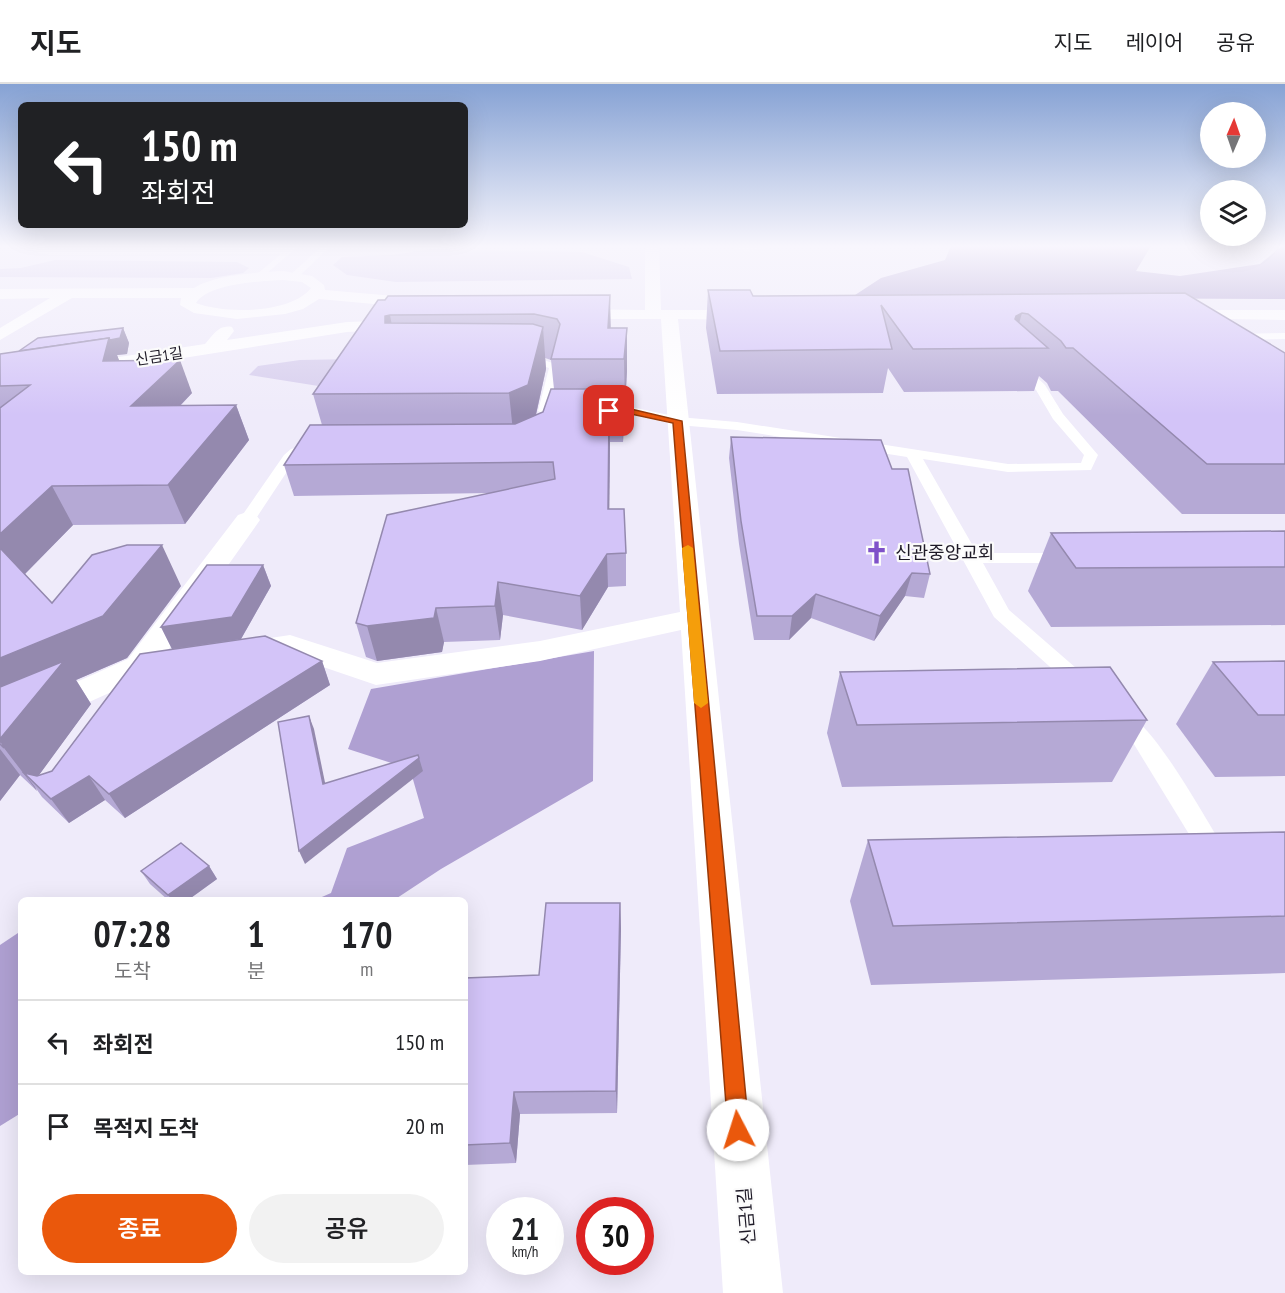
<!DOCTYPE html>
<html lang="ko">
<head>
<meta charset="utf-8">
<style>
  body { margin:0; font-family:"PT Sans Narrow","Noto Sans KR",sans-serif; background:#f2f2f2; color:#202124; height:100vh; display:flex; flex-direction:column; font-size:22px; white-space:nowrap }
  * { box-sizing:border-box; margin:0 }
  p { font-size:20px; color:#757577 }
  .icon { flex:none; width:33px; height:33px; fill:none; stroke:currentColor; stroke-width:2; stroke-linecap:round; stroke-linejoin:round }
  .map { position:relative; flex:1; overflow:hidden }
  .sheet { position:absolute; left:18px; top:813px; width:450px; height:378px; display:flex; flex-direction:column; background:#fff; border-radius:9px; box-shadow:0 6px 24px #0002 }
  .sheet>* { flex:none }
  .top-card { position:absolute; left:18px; top:18px; width:450px; height:126px; border-radius:9px; box-shadow:0 6px 24px #0002; background:#202124; color:#fff; overflow:hidden }
  .needle { width:39px; rotate:2deg }
  .buttons { position:absolute; left:1200px; top:18px; display:grid; gap:12px }
  .buttons a { display:grid; place-items:center; width:66px; height:66px; border-radius:50%; background:#fff; box-shadow:0 6px 24px #0002; font-size:30px }
  .speed { position:absolute; left:486px; top:1113px; display:flex; gap:12px; font-size:30px; font-weight:700; text-align:center }
  .speed>* { display:grid; place-content:center; width:78px; height:78px; border-radius:50%; background:#fff; box-shadow:0 6px 24px #0002; line-height:1 }
  .speed small { font-size:15px; font-weight:400 }
  .speed .limit { border:9px solid #d22; background:#fff; color:#111 }
  .pin { position:absolute; display:grid; place-items:center; width:51px; height:51px; color:#fff; margin:-26px; border-radius:12px; box-shadow:0 3px 9px #0006 }
  .me { position:absolute; width:66px; margin:-33px; rotate:355deg; stroke-linejoin:round; filter:drop-shadow(0 0 4px #0008) }
  .turn { display:flex; align-items:center; gap:21px; height:126px; padding:0 24px; font-size:27px }
  .turn .icon { width:78px; height:78px; stroke-width:2.5 }
  .turn b { display:block; font-size:42px; line-height:51px }
  .eta { display:flex; justify-content:space-evenly; align-items:center; height:102px; text-align:center }
  .eta b { font-size:36px; font-weight:600; line-height:42px }
  .primary-button { display:flex; gap:12px; margin-top:auto; padding:12px 24px }
  .primary-button a { flex:1; height:69px; border-radius:36px; background:#ea580c; color:#fff; font-size:24px; font-weight:600; line-height:69px; text-align:center }
  .primary-button a+a { background:#f2f2f2; color:#202124 }
  ul { padding:0; list-style:none }
  li { display:flex; align-items:center; gap:18px; height:84px; padding:0 24px; border-top:2px solid #e0e0e0 }
  li div { flex:1 }
  li b { display:block; font-size:22px }
  li em { font-style:normal }
  header { display:flex; align-items:center; gap:36px; box-sizing:border-box; height:84px; padding:0 30px; background:#fff; border-bottom:2px solid #e0e0e0 }
  header strong { font-size:28px }
  nav { display:flex; gap:33px; margin-inline-start:auto; font-size:21px }
  .map>svg:first-child { display:block }
</style>
</head>
<body>
<header>
<strong>지도</strong>
<nav><a>지도</a><a>레이어</a><a>공유</a></nav>
</header>
<div class="map">
<svg width="1285" height="1209" viewBox="0 0 1285 1209">
  <rect width="100%" height="100%" fill="#efebfa"/>
  <g fill="#d6cded">
    <polygon points="431,165 582,168 629,183 632,195 396,198 347,191 333,181 342,173 392,171"/>
    <polygon points="55,176 237,178 249,184 243,189 211,194 0,193 0,185 21,184"/>
    <polygon points="354,275 331,304 249,291 258,282 300,276"/>
  </g>
  <g fill="#afa0d2">
    <polygon points="951,162 1151,162 1136,187 1180,192 1260,180 1282,162 1285,162 1285,215 852,213 881,194 945,176"/>
    <polygon points="594,567 593,697 441,785 394,816 315,816 331,809 347,764 424,734 410,685 348,665 371,605"/>
    <polygon points="21,847 21,1029 0,1042 0,861"/>
  </g>
  <g fill="none" stroke-linecap="round" stroke-linejoin="round">
    <g fill="#fff" fill-rule="evenodd">
      <polygon points="38,162 47,162 45,165 49,165 286,164 290,162 296,164 259,196 254,193 256,191 281,170 49,171 35,168 34,166"/>
      <polygon points="322,162 331,162 296,195 290,195 290,191"/>
      <polygon points="1285,249 1285,255 1231,256 1226,253 1231,250"/>
      <polygon points="519,274 538,274 561,282 550,330 545,331 538,327 549,284 537,280 515,279 513,277"/>
      <polygon points="1016,275 1020,277 1045,301 1063,330 1098,371 1091,386 1008,388 923,375 977,469 1069,469 1075,470 1078,474 1075,478 1069,479 983,479 1009,526 1091,597 1094,602 1091,607 1084,609 1077,607 994,533 907,373 737,346 678,341 631,331 598,331 591,327 598,323 631,323 678,333 737,338 1008,380 1081,379 1084,371 1053,335 1036,306 1010,279"/>
      <polygon points="305,361 312,365 294,377 253,439 241,439 239,436 284,371 291,365"/>
      <path d="M1119,625C1152,635 1201,728 1221,759L1225,766L1221,773L1212,776L1203,773L1132,657L1108,633L1111,628Z"/>
    </g>
    <g fill="#fff" fill-rule="evenodd">
      <polygon points="645,162 659,162 661,226 752,226 760,231 752,236 678,235 783,1209 723,1209 681,546 540,577 376,601 288,571 242,577 231,574 226,567 231,560 290,551 377,579 540,557 680,528 661,235 567,235 559,230 567,225 645,226"/>
      <path d="M730,162H765C757,168 738,168 730,162Z"/>
      <path d="M283,187L312,192L324,201L325,206L429,215L437,220L429,225L319,215L303,225L285,230L237,235L194,229L180,221L181,214H72L0,256V244L50,214L0,215V205L194,204C214,191 259,188 283,187ZM283,196L302,198L311,204C291,230 224,230 196,219C208,200 260,197 283,196Z"/>
      <polygon points="1176,226 1285,226 1285,236 1170,234 1168,231"/>
      <path d="M405,236L413,241L411,245L347,248L0,303V291L205,260C213,251 219,240 232,243L234,247L227,256L347,238Z"/>
      <path d="M247,428L256,431L260,436L166,569L178,572L183,579L178,586L150,592C144,600 138,604 127,601L0,658V632L128,575L238,431Z"/>
    </g>
  </g>
  <g fill="#b5a9d5" fill-rule="evenodd">
    <polygon points="708,206 753,212 1185,209 1285,269 1285,430 1182,430 1058,307 1051,307 1047,299 1039,292 1034,307 904,308 888,284 883,309 717,310 706,244"/>
    <path d="M610,211V244H627V287L625,321H624L623,358H610L609,425L626,469V502L608,503L582,546L503,531L500,556L444,558L442,568L377,577L366,573L356,539L490,409L294,412L284,381L322,341L313,310L378,216ZM545,274L551,276L554,305L543,328L536,331L546,285Z"/>
    <polygon points="123,244 129,259 127,270 117,271 119,277 192,309 181,321 236,321 249,356 185,440 73,441 25,490 52,519 181,502 127,574 76,596 91,620 38,692 52,687 172,565 161,543 263,481 271,502 241,555 322,577 330,601 125,734 105,716 69,739 42,713 35,703 37,707 20,691 0,717 0,270 19,267"/>
    <polygon points="731,353 930,490 924,514 905,512 874,557 811,534 789,556 754,556 739,460 729,374"/>
    <polygon points="1285,447 1285,541 1051,543 1028,507 1051,449"/>
    <polygon points="1285,577 1285,692 1215,693 1176,640 1213,578"/>
    <polygon points="840,588 1147,636 1112,698 842,703 827,649"/>
    <polygon points="1285,748 1285,889 871,901 850,817 868,756"/>
    <polygon points="209,782 217,795 188,816 168,816 150,800 141,787"/>
    <polygon points="620,819 621,844 617,1029 520,1030 516,1079 465,1081 465,894 539,891"/>
  </g>
  <g fill="#9489ae">
    <polygon points="610,211 611,251 608,244"/>
    <polygon points="1022,229 1012,264 1016,232"/>
    <polygon points="390,231 398,273 385,239 385,232"/>
    <polygon points="543,243 546,285 532,348 514,357 509,309"/>
    <polygon points="123,244 129,259 127,270 117,271 123,286 16,269 109,254"/>
    <polygon points="627,244 627,287 625,321 624,275"/>
    <polygon points="180,276 192,309 146,357 131,322"/>
    <polygon points="624,305 624,333 623,358 622,329"/>
    <polygon points="236,321 249,356 185,440 168,401"/>
    <polygon points="609,329 610,358 609,457 608,425"/>
    <polygon points="52,402 73,441 18,497 0,468 0,450"/>
    <polygon points="162,461 181,502 127,574 76,596 91,620 34,698 24,689 35,703 37,707 4,664 0,655 0,574"/>
    <polygon points="607,470 608,503 582,546 580,512"/>
    <polygon points="263,481 271,502 241,555 172,565 161,543"/>
    <polygon points="912,489 905,512 874,557 880,532"/>
    <polygon points="498,498 503,531 500,556 495,522"/>
    <polygon points="816,510 811,534 789,556 792,532"/>
    <polygon points="436,524 444,558 442,568 377,577 367,542"/>
    <polygon points="322,577 330,601 125,734 109,710"/>
    <polygon points="309,632 314,645 328,713 323,700"/>
    <polygon points="0,665 20,691 0,717"/>
    <polygon points="419,674 423,687 305,780 299,767"/>
    <polygon points="89,692 105,716 69,739 51,715"/>
    <polygon points="209,782 217,795 188,816 172,816 168,811"/>
    <polygon points="620,819 621,844 617,1029 616,1007"/>
    <polygon points="514,1008 520,1030 516,1079 510,1059"/>
  </g>
  <g fill="#d3c4f8" stroke="#9489ae" stroke-width="1.5">
    <polygon points="708,206 750,206 753,212 1185,209 1285,269 1285,380 1207,380 1073,264 1066,264 1061,257 1028,230 1022,229 1016,232 1015,235 1048,264 913,265 881,221 892,265 720,267"/>
    <polygon points="610,211 608,244 627,244 624,275 551,275 560,240 557,235 534,230 390,231 385,232 385,239 533,240 543,243 528,301 509,309 313,310 378,216 385,216 388,212"/>
    <polygon points="123,244 120,254 110,256 109,254 19,267 38,254"/>
    <polygon points="109,254 103,277 180,276 131,322 236,321 168,401 52,402 0,450 0,324 30,301 0,302 0,270"/>
    <polygon points="551,305 624,305 622,329 609,329 608,425 624,425 626,469 607,470 580,512 498,498 495,522 436,524 434,534 367,542 356,539 387,431 555,395 553,378 284,381 310,341 515,340 543,328"/>
    <polygon points="731,353 881,356 892,385 908,385 930,490 912,489 880,532 816,510 792,532 757,532 741,437"/>
    <polygon points="1285,447 1285,483 1076,484 1051,449"/>
    <polygon points="127,461 162,461 103,532 0,574 0,464 52,519 92,471"/>
    <polygon points="207,481 263,481 232,533 161,543"/>
    <polygon points="265,552 322,577 109,710 89,692 51,715 24,689 37,692 52,687 140,570"/>
    <polygon points="64,577 0,655 4,664 0,660 0,603"/>
    <polygon points="1285,577 1285,631 1258,631 1213,578"/>
    <polygon points="1110,583 1147,636 857,641 840,588"/>
    <polygon points="309,632 323,700 418,671 419,674 299,767 278,638"/>
    <polygon points="1285,748 1285,832 893,842 868,756"/>
    <polygon points="181,759 209,782 168,811 141,787"/>
    <polygon points="546,819 620,819 616,1007 514,1008 510,1059 465,1061 465,894 539,891"/>
  </g>
  <linearGradient id="sky" x2="0" y2="1"><stop stop-color="#86a2d4"/><stop offset="0.49" stop-color="#f8f6fd"/><stop offset="1" stop-color="#f8f6fd" stop-opacity="0"/></linearGradient>
  <rect width="1285" height="331" fill="url(#sky)"/>
  <polygon fill="#ea580c" stroke="#983908" stroke-width="1.5" points="606,325 631,325 682,337 749,1046 746,1054 738,1057 731,1054 728,1046 673,339 631,330 609,330 606,329"/>
  <polygon fill="#f59e0b" points="688,461 693,464 708,619 701,624 694,619 682,464"/>
  <defs>
    <symbol id="church-bare" viewBox="-9 -9 18 18"><path d="M-1.2-6h2.4v3.5h3.3v2.4h-3.3V6h-2.4V-.1h-3.3v-2.4h3.3Z" fill="#7f51c9" stroke="#fbfbfb" stroke-width="2.5" paint-order="stroke"/></symbol>
  </defs>
  <g fill-rule="evenodd">
    <use href="#church-bare" x="860" y="452" width="33" height="33"/>
  </g>
  <g text-anchor="middle" dominant-baseline="central" stroke-width="4.5" stroke-linejoin="round" paint-order="stroke">
    <g font-size="15" fill="#1e1a27" stroke="#fbfbfb">
      <text transform="translate(159 272) rotate(-9)">신금1길</text>
    </g>
    <g font-size="18" fill="#1e1a27" stroke="#fbfbfb" text-anchor="start">
      <text x="895" y="468">신관중앙교회</text>
    </g>
    <g font-size="18" fill="#1e1a27" stroke="#fbfbfb">
      <text transform="translate(746 1132) rotate(-95)">신금1길</text>
    </g>
  </g>
</svg>
<div class="buttons">
<a><svg class="needle" viewBox="-14 -14 28 28"><path d="M0-13l5 13h-10z" fill="#e53935"/><path d="M0 13l5-13h-10z" fill="#757577"/></svg></a>
<a><svg class="icon" aria-label="layers" viewBox="0 0 24 24"><path d="M12 4l9 5-9 5-9-5zM3 14l9 5 9-5"/></svg></a>
</div>
<div class="speed"><div>21<small>km/h</small></div><div class="limit">30</div></div>
<div class="pin" style="left:609px;top:327px;background:#d93025"><svg class="icon" aria-label="arrive" viewBox="0 0 24 24"><path d="M6 21V4h12l-3 4 3 4H6"/></svg></div>
<svg class="me" style="left:738px;top:1046px" viewBox="-20 -20 40 40"><circle r="19" fill="#fff"/><path d="M0-13L10 11 0 6-10 11z" fill="#ea580c"/></svg>
<div class="top-card">
<div class="turn"><svg class="icon" aria-label="left" viewBox="0 0 24 24"><path d="M17 20v-9H6M10 6l-5 5 5 5"/></svg><div><b>150 m</b>좌회전</div></div>
</div>
<section class="sheet">
<div class="eta">
<div><b>07:28</b><p>도착</p></div>
<div><b>1</b><p>분</p></div>
<div><b>170</b><p>m</p></div>
</div>
<ul>
<li><svg class="icon" aria-label="left" viewBox="0 0 24 24"><path d="M17 20v-9H6M10 6l-5 5 5 5"/></svg><div><b>좌회전</b></div><em>150 m</em></li>
<li><svg class="icon" aria-label="arrive" viewBox="0 0 24 24"><path d="M6 21V4h12l-3 4 3 4H6"/></svg><div><b>목적지 도착</b></div><em>20 m</em></li>
</ul>
<div class="primary-button"><a>종료</a><a>공유</a></div>
</section>
</div>
</body>
</html>
